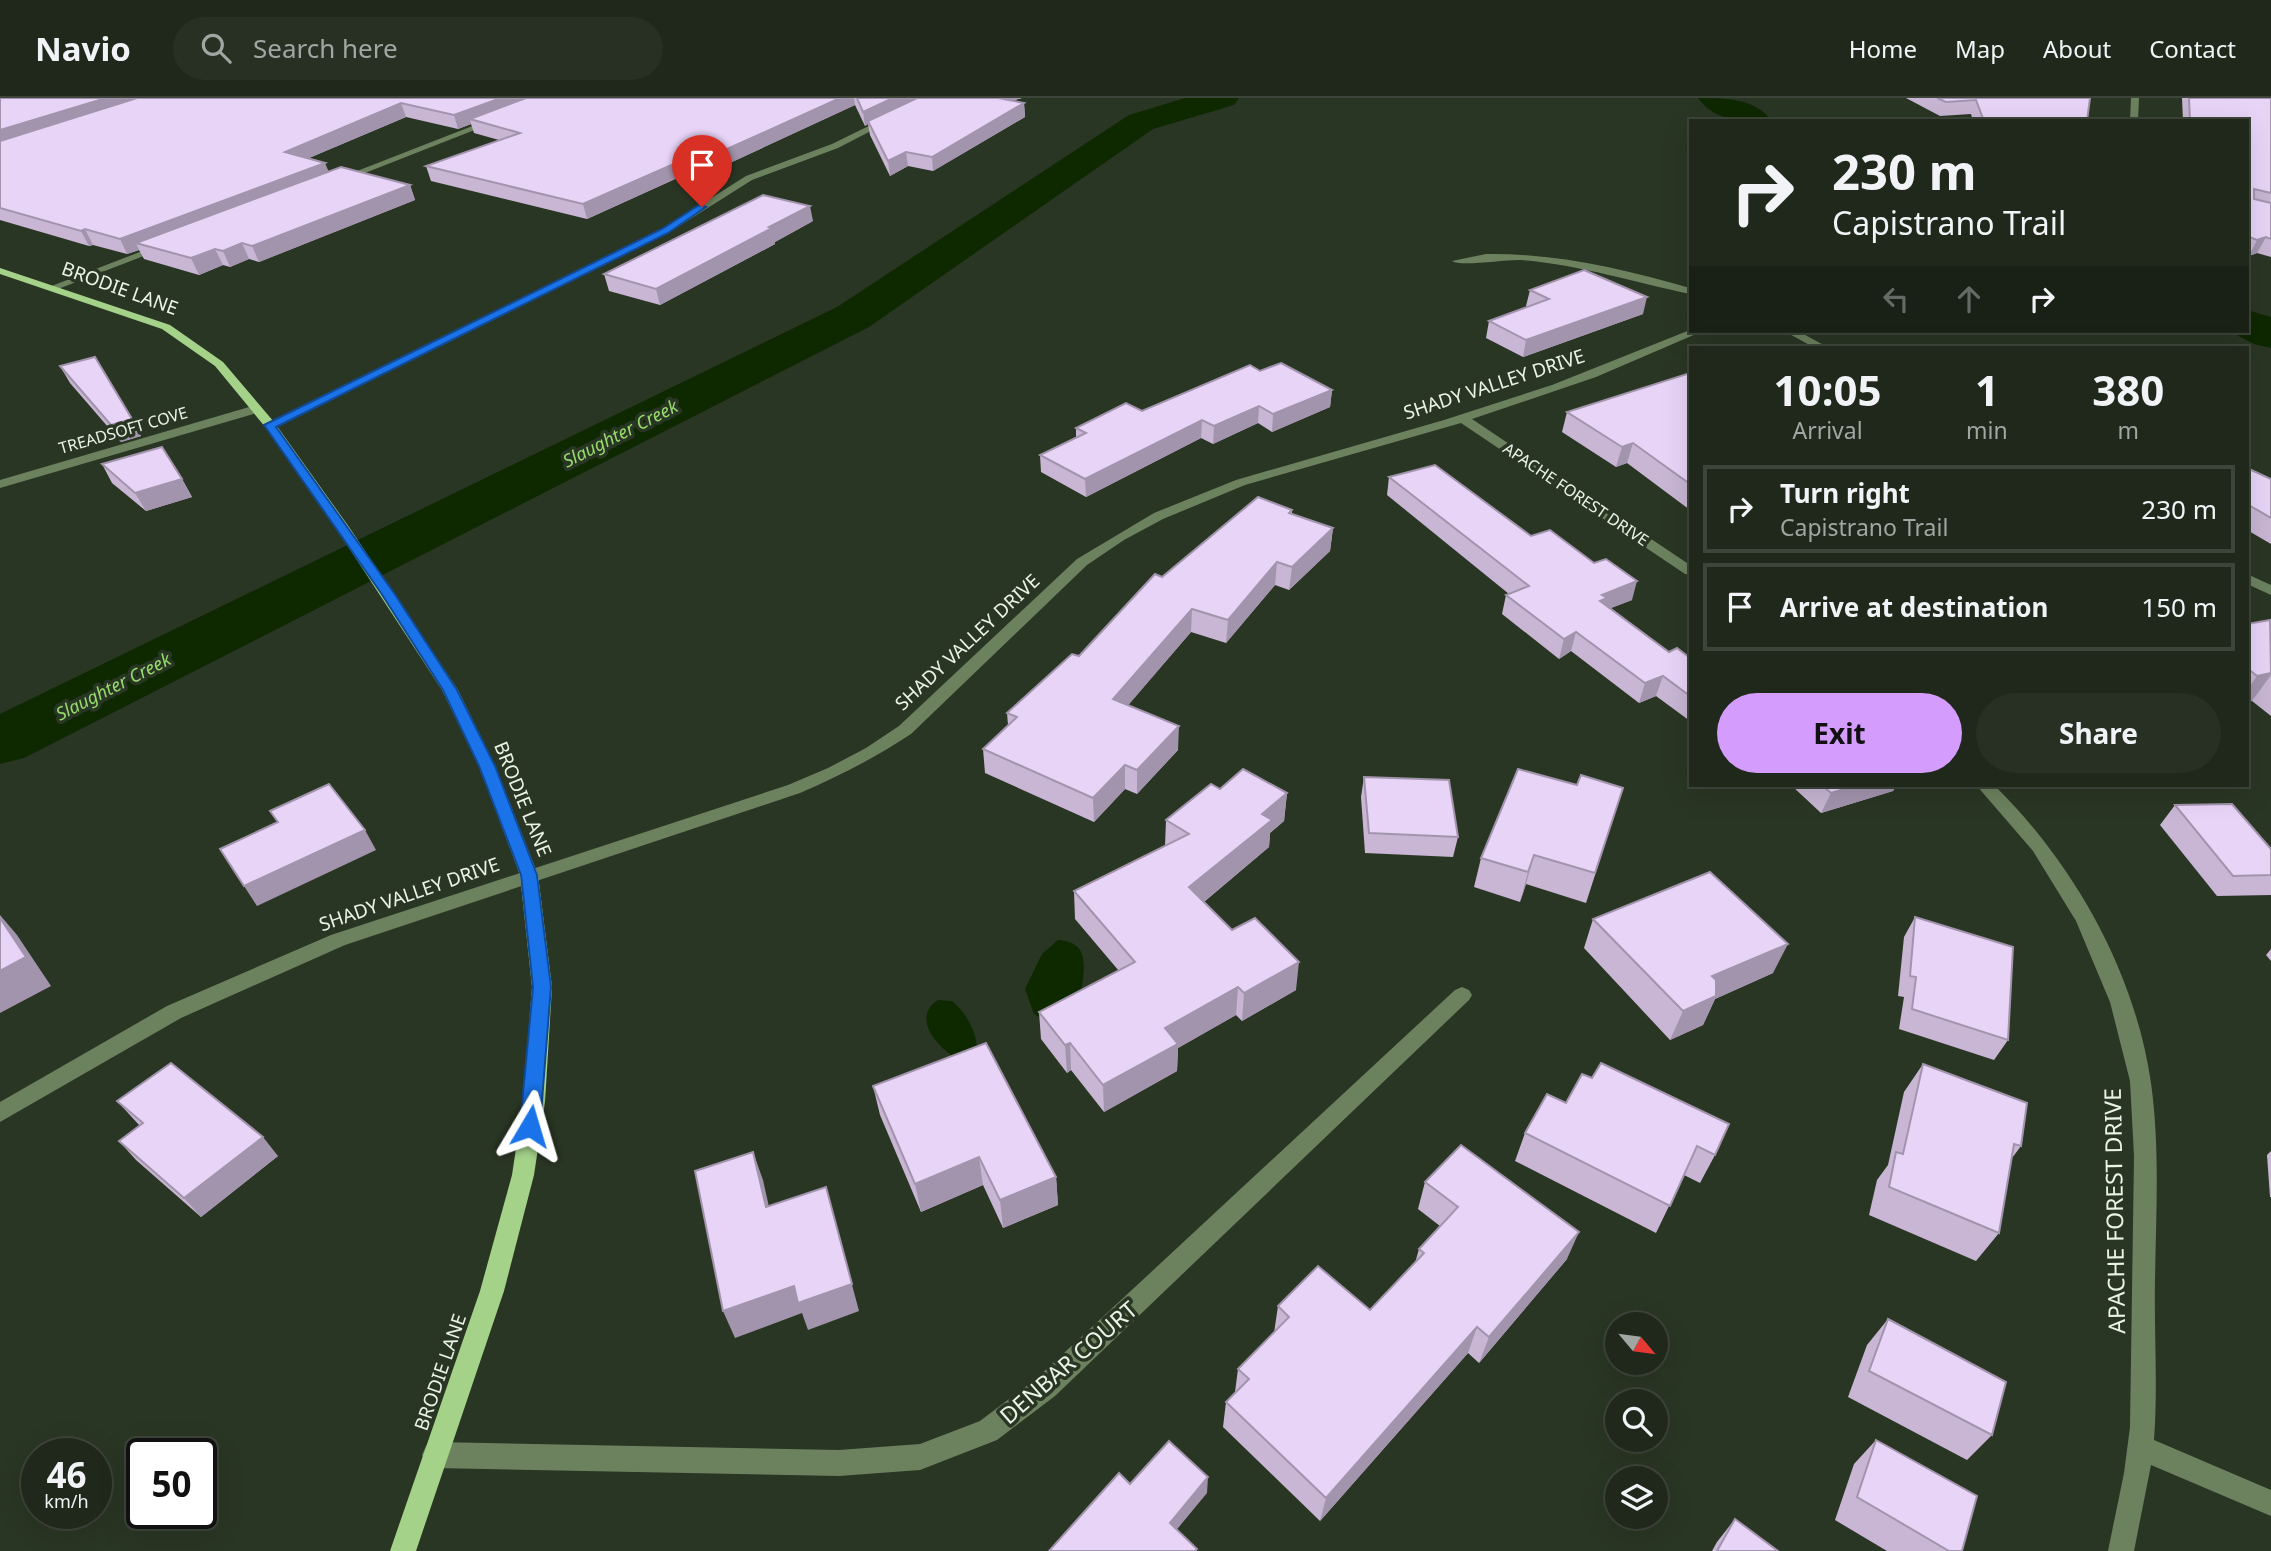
<!DOCTYPE html>
<html lang="en">
<head>
<meta charset="utf-8">
<style>
  body { margin:0; font-family:"Noto Sans",sans-serif; background:#283024; color:#f1f3f6; height:100vh; display:flex; flex-direction:column; font-size:26px; white-space:nowrap }
  * { box-sizing:border-box; margin:0 }
  p { font-size:23px; color:#a2a6a3 }
  .icon { flex:none; width:38px; height:38px; fill:none; stroke:currentColor; stroke-width:2; stroke-linecap:round; stroke-linejoin:round }
  .map { position:relative; flex:1; overflow:hidden }
  .drawer { position:absolute; left:1689px; top:248px; width:560px; height:441px; display:flex; flex-direction:column; background:#20281b; border-radius:0px; box-shadow:0 7px 28px #0002,0 0 0 2px #3d443a }
  .drawer>* { flex:none }
  .banner { position:absolute; left:1689px; top:21px; width:560px; height:214px; border-radius:0px; box-shadow:0 7px 28px #0002,0 0 0 2px #3d443a; background:#20281b; color:#f1f3f6; overflow:hidden }
  .needle { width:46px; rotate:119deg }
  .buttons { position:absolute; left:1605px; top:1214px; display:grid; gap:14px }
  .buttons a { display:grid; place-items:center; width:63px; height:63px; border-radius:50%; background:#20281b; box-shadow:0 7px 28px #0002,0 0 0 2px #3d443a; font-size:35px }
  .speed { position:absolute; left:21px; top:1340px; display:flex; gap:14px; font-size:35px; font-weight:700; text-align:center }
  .speed>* { display:grid; place-content:center; width:91px; height:91px; border-radius:50%; background:#20281b; box-shadow:0 7px 28px #0002,0 0 0 2px #3d443a; line-height:1 }
  .speed small { font-size:18px; font-weight:400 }
  .speed .limit { border:4px solid #111; border-radius:10px; background:#fff; color:#111 }
  .pin { position:absolute; display:grid; place-items:center; width:60px; height:60px; color:#fff; margin:-72px -30px; border-radius:50% 50% 50% 0; rotate:-45deg; box-shadow:0 0 7px #0007 }
  .pin .icon { rotate:45deg }
  .me { position:absolute; width:77px; margin:-38px; rotate:7deg; stroke-linejoin:round; filter:drop-shadow(0 0 5px #0008) }
  .turn { display:flex; align-items:center; gap:24px; height:147px; padding:0 28px; font-size:32px }
  .turn .icon { width:91px; height:91px; stroke-width:2.5 }
  .turn b { display:block; font-size:49px; line-height:60px }
  .lanes { display:flex; align-items:center; height:66px; padding:0 28px; background:#0003; justify-content:center; gap:35px; direction:ltr }
  .lanes .off { opacity:.35 }
  .eta { display:flex; justify-content:space-evenly; align-items:center; height:119px; text-align:center }
  .eta b { font-size:42px; font-weight:700; line-height:49px }
  .cta { display:flex; gap:14px; margin-top:auto; padding:14px 28px }
  .cta a { flex:1; height:80px; border-radius:42px; background:#d49cfc; color:#111; font-size:28px; font-weight:700; line-height:80px; text-align:center }
  .cta a+a { background:#283024; color:#f1f3f6 }
  ul { padding:0; list-style:none }
  li { display:flex; align-items:center; gap:21px; height:88px; margin:0 14px 10px; padding:0 14px; border:4px solid #3d443a; border-radius:0px }
  li div { flex:1 }
  li b { display:block; font-size:26px }
  li em { font-style:normal }
  header { display:flex; align-items:center; gap:42px; box-sizing:border-box; height:98px; padding:0 35px; background:#20281b; border-bottom:2px solid #3d443a }
  header strong { font-size:33px }
  nav { display:flex; gap:38px; margin-inline-start:auto; font-size:24px }
  .search { width:490px; height:63px; background:#283024; display:flex; align-items:center; gap:18px; box-sizing:border-box; padding:0 24px; border-radius:38px; color:#a2a6a3; font-size:26px }
  .map>svg:first-child { display:block }
</style>
</head>
<body>
<header>
<strong>Navio</strong>
<div class="search"><svg class="icon" aria-label="search" viewBox="0 0 24 24"><circle cx="10" cy="10" r="6"/><path d="M15 15l6 6"/></svg>Search here</div>
<nav><a>Home</a><a>Map</a><a>About</a><a>Contact</a></nav>
</header>
<div class="map">
<svg width="2271" height="1453" viewBox="0 0 2271 1453">
  <rect width="100%" height="100%" fill="#2a3624"/>
  <g fill="#0e2800">
    <path d="M1058,842C1088,844 1085,865 1082,889L1080,893L1044,922L1034,916L1025,891L1042,856Z"/>
    <path d="M938,902L952,903C967,915 978,936 977,956L960,962C939,952 910,920 938,902Z"/>
  </g>
  <g fill="none" stroke-linecap="round" stroke-linejoin="round">
    <g fill="#0e2800" fill-rule="evenodd">
      <polygon points="1185,0 1239,0 1234,7 1153,31 869,229 24,660 0,666 0,616 837,209 1129,17"/>
      <path d="M1698,0C1725,0 1755,0 1772,23C1745,23 1716,25 1698,0Z"/>
      <polygon points="2247,212 2271,219 2271,250 2254,246 2229,233 2247,233"/>
    </g>
    <g fill="#6c825f" fill-rule="evenodd">
      <polygon points="2131,0 2139,0 2138,23 2130,23"/>
      <polygon points="887,19 894,21 838,50 752,82 668,135 274,330 264,327 662,131 746,78 832,46"/>
      <polygon points="493,20 500,22 342,84 334,82"/>
      <polygon points="158,147 167,149 58,191 49,189"/>
      <path d="M1486,156C1556,155 1623,171 1690,190V196C1633,184 1580,167 1521,162C1506,161 1461,169 1452,163Z"/>
      <path d="M1690,232L1703,233L1596,279L1472,321L1690,467V477L1685,476L1461,325L1245,387L1163,421L1124,442L1087,467L911,636C875,660 839,678 800,695L345,847L181,920L0,1024V1004L167,908L331,837L788,687L828,670L866,650L899,628L1077,461L1154,415L1236,382L1444,322L1552,287Z"/>
      <polygon points="1784,233 1798,233 1829,250 1815,250"/>
      <polygon points="256,307 262,311 260,314 0,390 0,382"/>
      <polygon points="2247,476 2271,487 2271,497 2247,486"/>
      <path d="M1977,688H1995C2074,766 2135,874 2151,985C2160,1050 2156,1116 2155,1182C2154,1235 2158,1289 2154,1342L2271,1392V1418L2151,1367L2134,1453H2108L2124,1375L2130,1329L2134,1058L2130,983L2110,904L2076,823L2033,753Z"/>
      <polygon points="1462,889 1469,892 1472,897 1469,902 1055,1298 997,1342 920,1372 839,1378 435,1370 426,1366 422,1357 426,1348 435,1344 839,1352 920,1346 980,1323 1037,1280 1455,892"/>
    </g>
    <polygon fill="#a4d289" fill-rule="evenodd" points="0,170 170,227 223,264 274,324 349,429 458,592 495,668 538,777 552,889 545,1004 534,1077 504,1193 416,1453 390,1453 480,1193 512,1077 523,1004 532,889 520,777 479,668 442,592 336,430 266,330 215,268 162,231 0,176"/>
  </g>
  <g fill="#c8b6d4">
    <polygon points="0,0 1022,0 1012,3 1024,5 1025,19 933,73 908,68 890,78 870,37 868,26 865,28 855,7 719,70 706,67 587,121 431,83 426,68 499,42 474,35 471,26 458,31 406,19 309,60 329,73 410,87 415,102 259,164 249,161 230,169 223,167 199,177 144,161 139,152 127,156 93,147 89,148 0,122"/>
    <polygon points="1906,0 2090,0 2087,23 1973,23 1971,16 1940,18"/>
    <polygon points="2182,0 2271,0 2271,159 2257,155 2249,158 2247,157 2247,23 2183,23"/>
    <polygon points="813,123 775,144 775,146 660,207 609,193 604,176"/>
    <polygon points="1530,192 1643,216 1523,259 1486,240 1489,223 1527,209 1526,208"/>
    <polygon points="60,268 132,321 141,338 121,344 70,285"/>
    <polygon points="1260,273 1332,292 1330,309 1272,334 1258,325 1213,346 1201,340 1086,399 1041,374 1040,357 1076,339 1076,330 1142,313"/>
    <polygon points="1690,275 1690,412 1627,365 1616,369 1562,334 1567,314"/>
    <polygon points="102,366 182,381 192,399 146,413 112,385"/>
    <polygon points="2247,370 2271,381 2271,446 2247,432"/>
    <polygon points="1389,379 1531,438 1632,502 1611,510 1669,554 1690,560 1690,623 1656,598 1639,605 1571,553 1559,561 1502,516 1506,497 1509,496 1387,397"/>
    <polygon points="1292,412 1292,416 1333,430 1330,453 1289,492 1275,487 1226,545 1191,534 1128,607 1178,652 1137,696 1125,691 1094,724 985,675 983,651 1008,627 1007,615 1079,558 1162,479"/>
    <polygon points="2271,522 2271,618 2252,603 2247,604 2247,526"/>
    <polygon points="1364,679 1458,739 1453,759 1365,755 1361,699"/>
    <polygon points="1577,687 1623,690 1586,805 1526,786 1520,804 1474,789 1481,760"/>
    <polygon points="1792,688 1896,688 1893,693 1821,715"/>
    <polygon points="1220,691 1287,695 1284,723 1270,735 1269,749 1204,804 1232,832 1296,892 1242,923 1236,917 1178,950 1177,973 1104,1014 1071,972 1067,975 1041,941 1039,914 1119,873 1075,821 1074,793 1165,748 1166,722"/>
    <polygon points="2175,707 2271,751 2271,797 2217,798 2160,727"/>
    <polygon points="1915,819 2008,942 1994,962 1899,931 1904,899 1898,898 1904,839"/>
    <polygon points="1593,821 1773,875 1715,901 1703,927 1670,942 1584,850"/>
    <polygon points="2271,851 2271,863 2266,857"/>
    <polygon points="1923,966 2021,1048 2012,1060 1999,1135 1976,1163 1869,1117 1877,1082 1888,1067 1904,994"/>
    <polygon points="1582,976 1715,1057 1700,1085 1684,1077 1656,1135 1515,1063 1525,1035 1566,1005"/>
    <polygon points="873,988 1056,1079 1058,1107 1003,1130 983,1087 921,1114 880,1017"/>
    <polygon points="117,1003 278,1058 201,1119 136,1062 119,1043 140,1028"/>
    <polygon points="2271,1053 2271,1099 2270,1099 2267,1057"/>
    <polygon points="1425,1084 1567,1161 1479,1265 1468,1255 1320,1423 1223,1329 1226,1304 1235,1294 1238,1271 1274,1235 1278,1208 1370,1212 1415,1165 1419,1151 1440,1128 1418,1111"/>
    <polygon points="1888,1221 1992,1337 1967,1362 1848,1299 1867,1247"/>
    <polygon points="1876,1342 1962,1453 1887,1453 1835,1422 1854,1366"/>
    <polygon points="1735,1421 1778,1453 1712,1453 1717,1444"/>
  </g>
  <g fill="#a294ad">
    <polygon points="106,0 156,0 0,49 0,32"/>
    <polygon points="501,0 541,0 470,21 471,26 458,31 454,17"/>
    <polygon points="840,0 854,0 855,7 719,70 716,56"/>
    <polygon points="893,0 924,0 868,23 868,26 865,28 863,14"/>
    <polygon points="981,0 1022,0 981,10"/>
    <polygon points="401,5 406,19 290,68 285,54"/>
    <polygon points="1024,5 1025,19 933,73 932,59"/>
    <polygon points="703,53 706,67 587,121 583,106"/>
    <polygon points="906,54 908,68 890,78 888,63"/>
    <polygon points="325,65 331,79 136,145 139,152 127,156 120,141"/>
    <polygon points="410,87 415,102 259,164 252,148"/>
    <polygon points="810,108 813,123 775,144 775,146 660,207 656,191"/>
    <polygon points="85,131 93,147 89,148 81,133"/>
    <polygon points="2266,139 2257,155 2249,158 2257,142"/>
    <polygon points="242,145 249,161 230,169 223,153"/>
    <polygon points="215,151 223,167 199,177 191,160"/>
    <polygon points="1647,199 1643,216 1523,259 1526,242"/>
    <polygon points="1332,292 1330,309 1272,334 1273,316"/>
    <polygon points="1259,308 1258,325 1213,346 1214,328"/>
    <polygon points="132,321 141,338 121,344 111,327"/>
    <polygon points="1202,322 1201,340 1086,399 1085,381"/>
    <polygon points="1633,345 1627,365 1616,369 1622,349"/>
    <polygon points="182,381 192,399 146,413 135,395"/>
    <polygon points="1333,430 1330,453 1289,492 1292,469"/>
    <polygon points="1277,464 1275,487 1226,545 1228,522"/>
    <polygon points="1637,483 1632,502 1603,513 1595,522 1602,497"/>
    <polygon points="1192,511 1191,534 1113,625 1113,601"/>
    <polygon points="1576,534 1571,553 1559,561 1564,541"/>
    <polygon points="2271,575 2271,577 2252,603 2247,604 2247,592 2257,578"/>
    <polygon points="1663,578 1656,598 1639,605 1645,585"/>
    <polygon points="1179,628 1178,652 1137,696 1137,672"/>
    <polygon points="1125,667 1125,691 1094,724 1093,700"/>
    <polygon points="1854,688 1896,688 1893,693 1821,715 1831,695"/>
    <polygon points="1287,695 1284,723 1270,735 1269,749 1188,817 1189,789 1262,716"/>
    <polygon points="365,732 376,752 257,808 244,788"/>
    <polygon points="1534,757 1526,786 1520,804 1528,774"/>
    <polygon points="0,817 17,837 51,888 0,915"/>
    <polygon points="1788,846 1773,875 1715,901 1703,927 1670,942 1683,913 1712,878"/>
    <polygon points="1299,864 1296,892 1242,923 1244,895"/>
    <polygon points="1238,889 1236,917 1178,950 1177,973 1104,1014 1103,987 1165,930"/>
    <polygon points="1070,945 1071,972 1067,975 1065,947"/>
    <polygon points="263,1039 278,1058 201,1119 184,1100"/>
    <polygon points="753,1054 763,1082 775,1136 766,1109"/>
    <polygon points="979,1059 983,1087 921,1114 915,1086"/>
    <polygon points="1056,1079 1058,1107 1003,1130 1000,1102"/>
    <polygon points="826,1089 859,1213 808,1232 802,1215 735,1240 723,1213"/>
    <polygon points="1579,1134 1567,1161 1479,1265 1489,1239"/>
    <polygon points="1477,1229 1468,1255 1320,1423 1326,1400"/>
    <polygon points="1208,1379 1207,1395 1169,1441 1170,1425"/>
  </g>
  <g fill="#e8d4f7" stroke="#a294ad" stroke-width="2">
    <polygon points="0,0 106,0 0,32"/>
    <polygon points="137,0 501,0 454,17 401,5 285,54 325,65 120,141 85,131 81,133 0,110 0,43"/>
    <polygon points="526,0 840,0 716,56 703,53 583,106 426,68 520,35 470,21"/>
    <polygon points="857,0 893,0 863,14"/>
    <polygon points="917,0 998,0 1024,5 932,59 906,54 888,63 868,23"/>
    <polygon points="1937,0 2090,0 2087,23 1984,23 1976,2 1946,4"/>
    <polygon points="2189,0 2271,0 2271,95 2254,91 2254,101 2271,105 2271,141 2266,139 2257,142 2247,138 2247,23 2190,23"/>
    <polygon points="341,69 410,87 252,148 242,145 223,153 215,151 191,160 136,145"/>
    <polygon points="763,97 810,108 769,129 772,130 656,191 604,176"/>
    <polygon points="1584,172 1647,199 1526,242 1489,223 1549,201 1530,192"/>
    <polygon points="95,259 132,321 111,327 60,268"/>
    <polygon points="1281,265 1332,292 1273,316 1259,308 1214,328 1202,322 1085,381 1040,357 1086,335 1076,330 1126,305 1142,313 1250,267 1260,273"/>
    <polygon points="1690,275 1690,386 1633,345 1622,349 1567,314"/>
    <polygon points="162,349 182,381 135,395 102,366"/>
    <polygon points="1435,367 1531,438 1550,432 1594,465 1606,461 1637,483 1602,497 1607,500 1600,503 1669,554 1677,550 1690,560 1690,598 1663,578 1645,585 1576,534 1564,541 1506,497 1529,488 1389,379"/>
    <polygon points="2247,370 2271,381 2271,420 2247,406"/>
    <polygon points="1258,399 1292,412 1289,415 1333,430 1292,469 1277,464 1228,522 1192,511 1113,601 1179,628 1137,672 1125,667 1093,700 983,651 1017,619 1007,615 1072,556 1079,558 1155,476 1162,479"/>
    <polygon points="2270,522 2271,575 2257,578 2247,570 2247,526"/>
    <polygon points="1243,671 1287,695 1262,716 1272,722 1189,789 1232,832 1255,820 1299,864 1244,895 1238,889 1165,930 1178,946 1103,987 1070,945 1065,947 1039,914 1135,864 1074,793 1189,736 1166,722 1211,686 1220,691"/>
    <polygon points="1518,671 1577,687 1581,677 1623,690 1595,775 1534,757 1528,774 1481,760"/>
    <polygon points="1364,679 1449,682 1458,739 1369,735"/>
    <polygon points="329,686 365,732 244,788 220,751 278,724 270,713"/>
    <polygon points="1823,688 1854,688 1831,695"/>
    <polygon points="2232,706 2271,751 2271,777 2233,778 2175,707"/>
    <polygon points="1710,774 1788,846 1712,878 1716,882 1716,898 1683,913 1593,821"/>
    <polygon points="1915,819 2013,849 2008,942 1912,911 1916,879 1910,878"/>
    <polygon points="0,820 26,859 0,873"/>
    <polygon points="986,945 1056,1079 1000,1102 979,1059 915,1086 873,988"/>
    <polygon points="171,965 263,1039 184,1100 119,1043 143,1025 117,1003"/>
    <polygon points="1601,965 1729,1026 1715,1057 1697,1048 1670,1108 1525,1035 1547,996 1566,1005 1582,976 1592,980"/>
    <polygon points="1923,966 2027,1005 2021,1048 2014,1046 1999,1135 1889,1089 1896,1054 1903,1056"/>
    <polygon points="1461,1047 1579,1134 1489,1239 1477,1229 1326,1400 1226,1304 1249,1281 1238,1271 1289,1219 1278,1208 1318,1168 1370,1212 1424,1155 1419,1151 1458,1109 1425,1084"/>
    <polygon points="753,1054 766,1109 826,1089 852,1186 798,1205 794,1188 723,1213 695,1073"/>
    <polygon points="1888,1221 2006,1284 1992,1337 1869,1273"/>
    <polygon points="1876,1342 1977,1398 1962,1453 1949,1453 1857,1399"/>
    <polygon points="1169,1343 1208,1379 1170,1425 1197,1451 1195,1453 1049,1453 1119,1375 1130,1386"/>
    <polygon points="1735,1421 1778,1453 1717,1453"/>
  </g>
  <polygon fill="#1a73e8" stroke="#114b97" stroke-width="2" points="699,107 706,109 668,135 276,329 394,495 457,592 495,668 537,777 551,889 540,1028 537,1034 530,1036 523,1034 520,1028 533,889 521,777 479,668 443,592 381,495 264,327 662,131"/>
  <g text-anchor="middle" dominant-baseline="central" stroke-width="7" stroke-linejoin="round" paint-order="stroke">
    <g font-size="16" fill="#ebf3e7" stroke="#2a3624">
      <text transform="translate(123 332) rotate(-16)">TREADSOFT COVE</text>
      <text transform="translate(1576 396) rotate(34)">APACHE FOREST DRIVE</text>
    </g>
    <g font-size="18" font-style="italic" fill="#97db6d" stroke="#2a3624">
      <text transform="translate(620 335) rotate(-27)">Slaughter Creek</text>
      <text transform="translate(113 588) rotate(-27)">Slaughter Creek</text>
    </g>
    <g font-size="19" fill="#ebf3e7" stroke="#2a3624">
      <text transform="translate(120 190) rotate(20)">BRODIE LANE</text>
      <text transform="translate(1494 286) rotate(-18)">SHADY VALLEY DRIVE</text>
      <text transform="translate(967 544) rotate(-43)">SHADY VALLEY DRIVE</text>
      <text transform="translate(523 701) rotate(68)">BRODIE LANE</text>
      <text transform="translate(409 796) rotate(-19)">SHADY VALLEY DRIVE</text>
      <text transform="translate(440 1274) rotate(-71)">BRODIE LANE</text>
    </g>
    <g font-size="23" fill="#ebf3e7" stroke="#2a3624">
      <text transform="translate(2114 1113) rotate(-91)">APACHE FOREST DRIVE</text>
      <text transform="translate(1068 1264) rotate(-41)">DENBAR COURT</text>
    </g>
  </g>
</svg>
<div class="buttons">
<a><svg class="needle" viewBox="-14 -14 28 28"><path d="M0-13l5 13h-10z" fill="#e53935"/><path d="M0 13l5-13h-10z" fill="#a2a6a3"/></svg></a>
<a><svg class="icon" aria-label="search" viewBox="0 0 24 24"><circle cx="10" cy="10" r="6"/><path d="M15 15l6 6"/></svg></a>
<a><svg class="icon" aria-label="layers" viewBox="0 0 24 24"><path d="M12 4l9 5-9 5-9-5zM3 14l9 5 9-5"/></svg></a>
</div>
<div class="speed"><div>46<small>km/h</small></div><div class="limit">50</div></div>
<div class="pin" style="left:702px;top:109px;background:#d93025"><svg class="icon" aria-label="arrive" viewBox="0 0 24 24"><path d="M6 21V4h12l-3 4 3 4H6"/></svg></div>
<svg class="me" style="left:530px;top:1028px" viewBox="-20 -20 40 40"><path d="M0-17L14 15 0 8-14 15z" fill="#1a73e8" stroke="#fff" stroke-width="4"/></svg>
<div class="banner">
<div class="turn"><svg class="icon" aria-label="right" viewBox="0 0 24 24"><path d="M7 20v-9h11M14 6l5 5-5 5"/></svg><div><b>230 m</b>Capistrano Trail</div></div>
<div class="lanes"><svg class="icon off" aria-label="left" viewBox="0 0 24 24"><path d="M17 20v-9H6M10 6l-5 5 5 5"/></svg><svg class="icon off" aria-label="ahead" viewBox="0 0 24 24"><path d="M12 20V5M6 11l6-6 6 6"/></svg><svg class="icon" aria-label="right" viewBox="0 0 24 24"><path d="M7 20v-9h11M14 6l5 5-5 5"/></svg></div>
</div>
<section class="drawer">
<div class="eta">
<div><b>10:05</b><p>Arrival</p></div>
<div><b>1</b><p>min</p></div>
<div><b>380</b><p>m</p></div>
</div>
<ul>
<li><svg class="icon" aria-label="right" viewBox="0 0 24 24"><path d="M7 20v-9h11M14 6l5 5-5 5"/></svg><div><b>Turn right</b><p>Capistrano Trail</p></div><em>230 m</em></li>
<li><svg class="icon" aria-label="arrive" viewBox="0 0 24 24"><path d="M6 21V4h12l-3 4 3 4H6"/></svg><div><b>Arrive at destination</b></div><em>150 m</em></li>
</ul>
<div class="cta"><a>Exit</a><a>Share</a></div>
</section>
</div>
</body>
</html>
